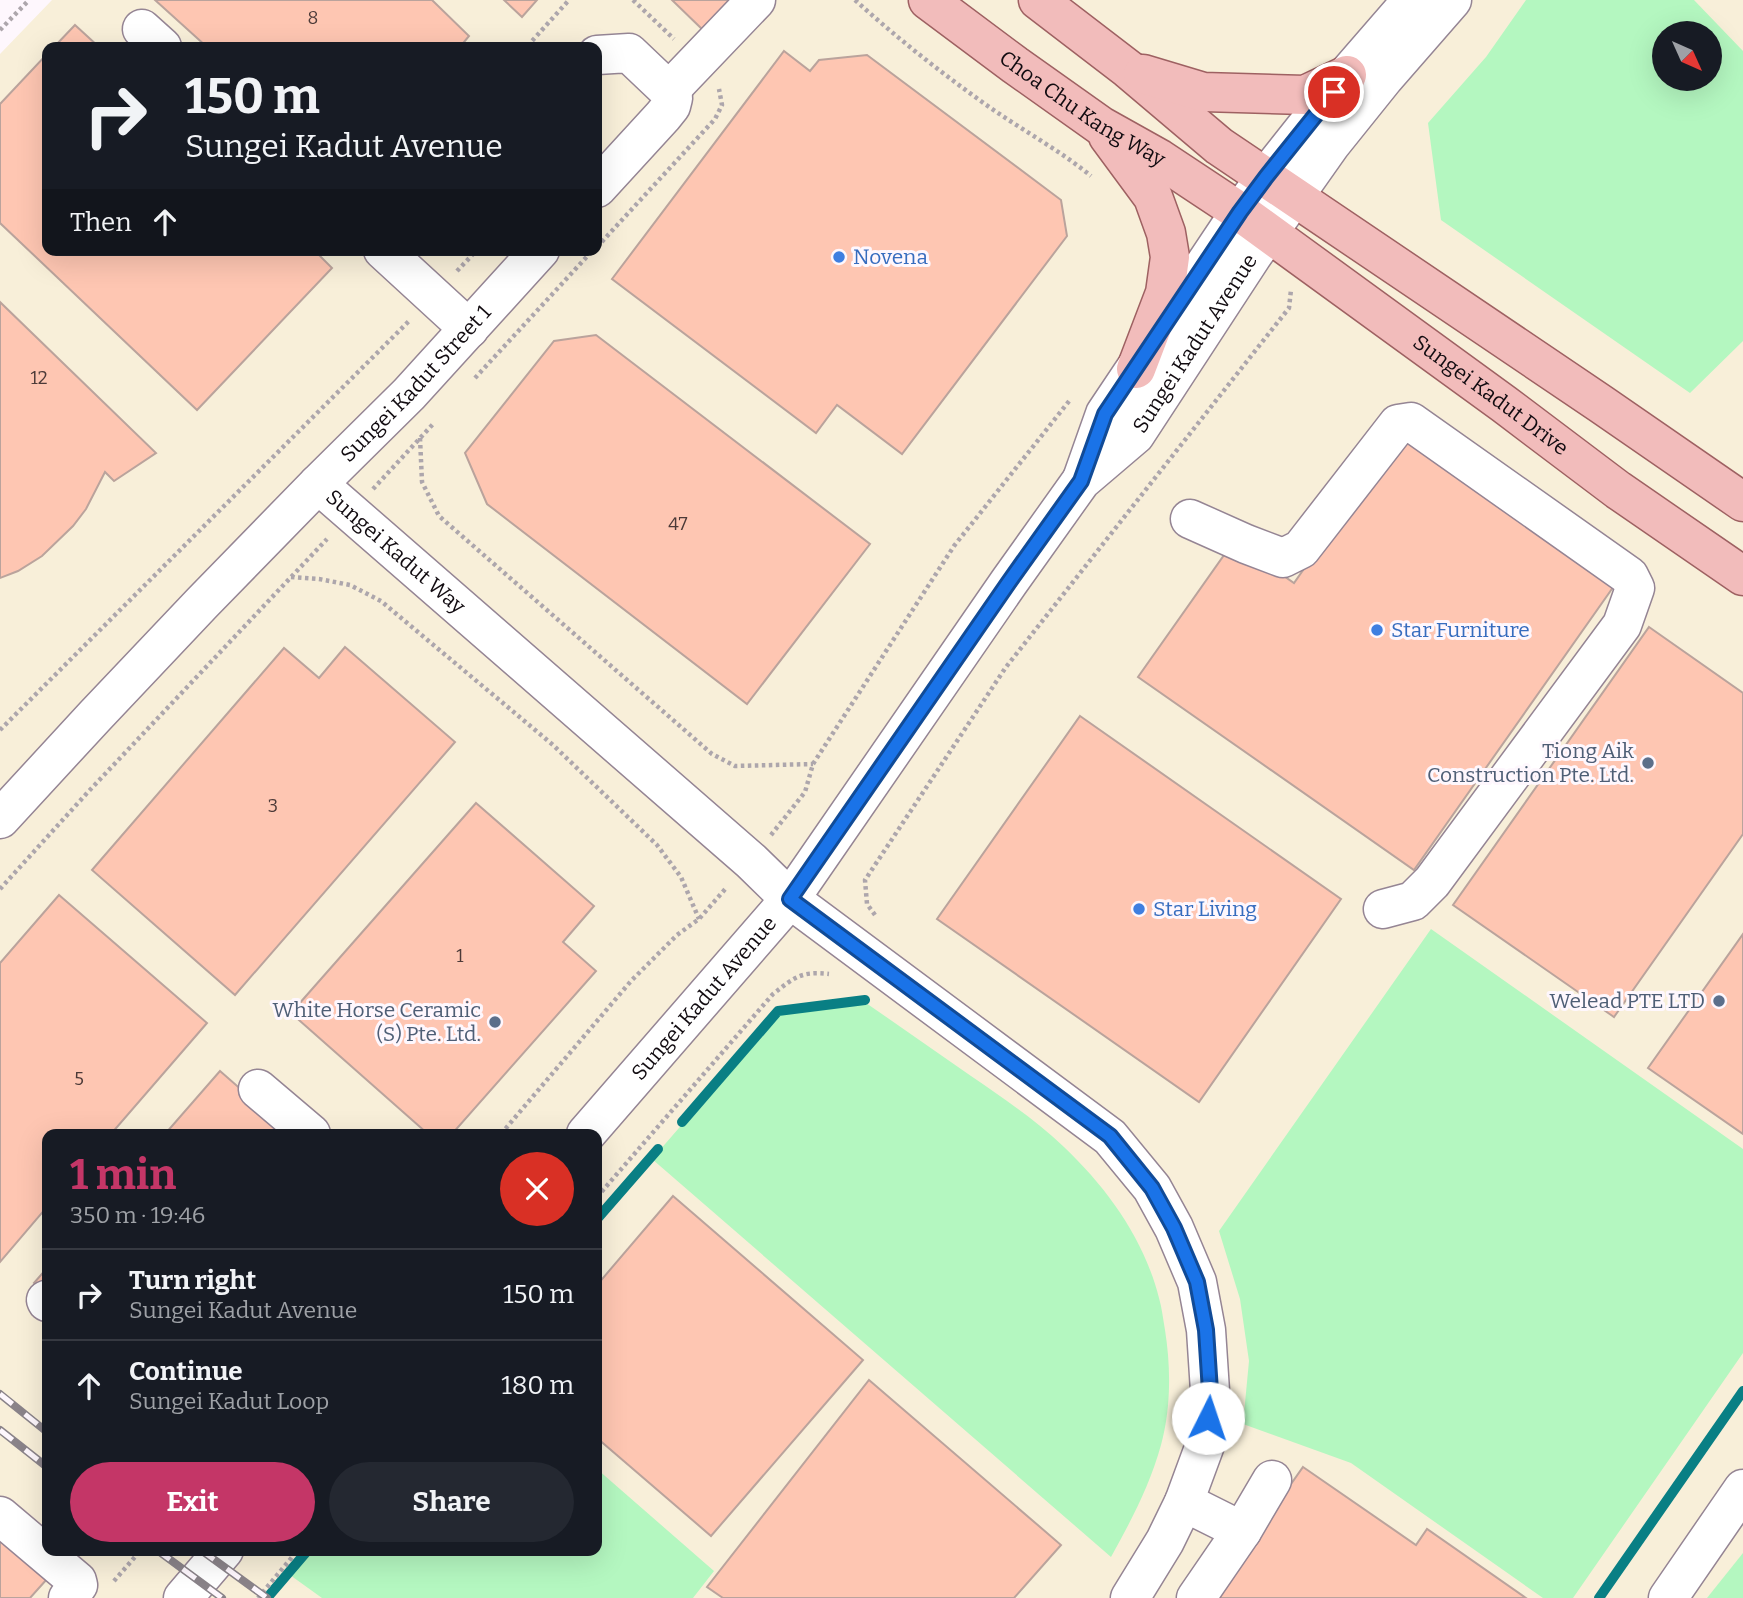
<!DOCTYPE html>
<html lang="en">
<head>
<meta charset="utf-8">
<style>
  body { margin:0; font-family:Bitter,serif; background:#242831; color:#f1f3f6; height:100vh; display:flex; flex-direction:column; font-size:26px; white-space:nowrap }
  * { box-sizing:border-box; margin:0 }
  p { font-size:23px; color:#9ea1a6 }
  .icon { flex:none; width:38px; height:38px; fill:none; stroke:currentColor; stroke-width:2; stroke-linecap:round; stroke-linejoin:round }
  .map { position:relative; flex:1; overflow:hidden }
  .sheet { position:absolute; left:42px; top:1129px; width:560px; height:427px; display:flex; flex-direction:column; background:#171b24; border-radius:14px; box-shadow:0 7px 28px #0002 }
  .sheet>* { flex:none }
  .top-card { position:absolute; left:42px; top:42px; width:560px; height:214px; border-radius:14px; box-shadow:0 7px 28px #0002; background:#171b24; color:#f1f3f6; overflow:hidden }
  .needle { width:46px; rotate:135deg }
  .controls { position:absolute; left:1652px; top:21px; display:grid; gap:14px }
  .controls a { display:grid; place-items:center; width:70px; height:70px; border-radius:50%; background:#171b24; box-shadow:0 7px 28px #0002; font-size:35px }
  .pin { position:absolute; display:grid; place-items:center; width:60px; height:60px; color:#fff; margin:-30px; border:4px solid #fff; border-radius:50%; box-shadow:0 2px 7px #0007 }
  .me { position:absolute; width:77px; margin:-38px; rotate:4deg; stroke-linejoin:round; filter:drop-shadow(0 0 5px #0008) }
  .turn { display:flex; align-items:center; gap:24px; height:147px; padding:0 28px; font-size:32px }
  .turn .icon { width:91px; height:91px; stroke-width:2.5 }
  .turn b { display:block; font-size:49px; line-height:60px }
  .then { display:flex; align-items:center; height:66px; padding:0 28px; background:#0003; gap:14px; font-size:26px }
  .round { display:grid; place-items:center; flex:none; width:74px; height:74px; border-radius:37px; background:#242831 }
  .overview { display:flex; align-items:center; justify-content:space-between; height:119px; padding:0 28px }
  h1 { font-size:42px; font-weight:700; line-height:52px; color:#c43667 }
  .cta { display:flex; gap:14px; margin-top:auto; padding:14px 28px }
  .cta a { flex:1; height:80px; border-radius:42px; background:#c43667; color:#fff; font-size:28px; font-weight:700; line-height:80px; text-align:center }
  .cta a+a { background:#242831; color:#f1f3f6 }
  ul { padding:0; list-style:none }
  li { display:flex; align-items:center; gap:21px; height:91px; padding:0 28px; border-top:2px solid #363941 }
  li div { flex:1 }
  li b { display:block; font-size:26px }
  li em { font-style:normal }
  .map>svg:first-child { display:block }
</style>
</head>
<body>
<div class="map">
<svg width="1743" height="1598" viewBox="0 0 1743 1598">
  <rect width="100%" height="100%" fill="#fef7fd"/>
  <path fill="#f8efd9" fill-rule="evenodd" d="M52,0H1743V1598H0V54ZM1664,33H1710V79H1664ZM47,47H597V250H47ZM47,1134H597V1550H47Z"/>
  <g fill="#b4f7c0" fill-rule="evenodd">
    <path d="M1526,0H1694L1743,51V341L1690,393L1441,220L1428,123L1486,57ZM1664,33H1710V79H1664Z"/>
    <polygon points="1431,929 1743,1149 1743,1353 1573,1598 1543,1598 1351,1463 1243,1424 1249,1361 1240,1299 1219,1231"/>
    <path d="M866,1003C901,1027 936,1052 971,1076C1003,1098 1036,1120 1064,1147C1108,1189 1144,1239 1159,1298C1162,1308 1163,1319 1165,1330C1171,1368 1171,1408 1161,1445C1150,1485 1131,1521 1111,1557L652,1159L779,1013Z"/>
    <polygon points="597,1469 714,1571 693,1598 322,1598 290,1575 311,1551 597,1550"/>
    <polygon points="1743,1553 1743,1598 1707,1598"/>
  </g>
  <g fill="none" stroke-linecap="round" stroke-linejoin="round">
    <g stroke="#097f84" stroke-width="10">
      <polyline points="682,1122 778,1011 865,1000"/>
      <polyline points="597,1219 658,1149"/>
      <polyline points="267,1598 308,1550"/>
      <polyline points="1599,1598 1743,1391"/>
    </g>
  </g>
  <g fill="#fec6b2" stroke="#baa39c" stroke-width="2">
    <polygon points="155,0 432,0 469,36 460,47 207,47"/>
    <polygon points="504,0 537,0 522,17"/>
    <polygon points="672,0 734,0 704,31"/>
    <polygon points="75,25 99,47 54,47"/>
    <polygon points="784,51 810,71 819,60 867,55 1061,200 1067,236 902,454 837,405 816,433 612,279"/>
    <polygon points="47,54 47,250 314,250 332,268 197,410 0,223 0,104"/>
    <polygon points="0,302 156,453 114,481 105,472 86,509 73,526 42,556 18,571 0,578"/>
    <polygon points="596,335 870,544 747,704 487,504 465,453 554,341"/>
    <polygon points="1405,424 1621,576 1414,870 1138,677 1234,541 1294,583"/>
    <polygon points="1649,627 1743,693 1743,834 1614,1017 1453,905"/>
    <polygon points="345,647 455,742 235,995 92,870 284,648 319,678"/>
    <polygon points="1080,716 1341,899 1199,1102 937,919"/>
    <polygon points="476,803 594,906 563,942 596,971 452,1134 428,1134 291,1013"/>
    <polygon points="59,895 207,1023 111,1134 47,1134 47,1207 0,1262 0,963"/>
    <polygon points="1743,934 1743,1134 1648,1068"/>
    <polygon points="220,1071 292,1134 165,1134"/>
    <polygon points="673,1196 863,1360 711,1536 597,1438 597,1285"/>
    <polygon points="47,1268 47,1294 34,1283"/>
    <polygon points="869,1380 1061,1545 1014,1598 723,1598 707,1587"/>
    <polygon points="1303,1467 1416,1545 1427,1529 1526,1598 1211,1598"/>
    <polygon points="0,1540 47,1579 30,1598 0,1598"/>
  </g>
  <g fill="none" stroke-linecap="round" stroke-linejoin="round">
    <defs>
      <g id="minor">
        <polyline points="142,29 162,47"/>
        <polyline points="597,55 629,53 669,91 673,98 671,106 663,116 597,188"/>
        <polyline points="669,91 756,0"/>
        <polyline points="383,250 469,329"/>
        <polyline points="1082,479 1105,414 1240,212 1266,177 1347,75 1412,0"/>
        <path id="s1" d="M318,484L751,861L790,899L1110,1137L1152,1188L1174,1228L1197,1282L1206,1330L1210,1391L1205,1445L1184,1502L1165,1541L1130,1598"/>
        <polyline points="1190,519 1246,544 1283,558 1301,549 1398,424 1411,422 1629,576 1635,588 1622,625 1432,882 1413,901 1383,909"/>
        <path id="s2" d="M0,819L95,716L202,603L318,484L409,394L540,250"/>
        <polyline points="258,1089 311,1134"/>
        <path id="s3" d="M586,1134L790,899L1009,582L1081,481L1135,435L1252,256L1331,144L1384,78L1452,0"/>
        <polyline points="46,1300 47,1302"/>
        <polyline points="1184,1502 1242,1531"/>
        <polyline points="0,1516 77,1581 78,1585 68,1598"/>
        <polyline points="183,1598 224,1550"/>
        <polyline points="1196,1598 1242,1531 1272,1480"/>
        <polyline points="1668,1598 1743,1489"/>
      </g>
      <g id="major">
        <path id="s4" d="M928,0L1015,65L1101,126L1160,159L1240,212L1504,404L1618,490L1743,576"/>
        <polyline points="1038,0 1128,69 1219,146 1601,404 1743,502"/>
        <polyline points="1143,74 1203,92 1305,95 1347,75"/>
        <polyline points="1108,136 1153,197 1166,233 1170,257 1165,293 1136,369"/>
      </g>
    </defs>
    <use href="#minor" stroke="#958594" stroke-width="41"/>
    <use href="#major" stroke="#9e6162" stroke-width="41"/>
    <g stroke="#ada6ac" stroke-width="4.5" stroke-dasharray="3.5 3.5" stroke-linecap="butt">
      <polyline points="633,0 674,39"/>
      <path d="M855,0C896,37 940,72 985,104C1020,129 1058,149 1091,176"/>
      <polyline points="0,30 29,0"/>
      <polyline points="529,47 532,41 569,0"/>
      <polyline points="597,247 715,119 722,105 719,89"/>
      <polyline points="457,271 477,250"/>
      <polyline points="475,378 593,250"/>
      <polyline points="420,438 422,482 439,516 712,754 735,766 813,764"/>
      <polyline points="373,489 434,423"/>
      <polyline points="291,577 319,579 350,585 381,601 553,745 657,845 681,877 699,919"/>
      <polyline points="0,730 410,320"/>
      <polyline points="771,835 805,792 813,764 954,546 1070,400"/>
      <polyline points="0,889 88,792 327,539"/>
      <polyline points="875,915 867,904 865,880 1006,667 1289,308 1291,290"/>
      <polyline points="501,1134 631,981 677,935 699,919 727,887"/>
      <path d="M597,1197L773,994C795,977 801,971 829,974"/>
      <polyline points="114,1581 141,1550"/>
      <polyline points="258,1598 298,1550"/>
    </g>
    <use href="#minor" stroke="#fff" stroke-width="38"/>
    <use href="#major" stroke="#f2bcbb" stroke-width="38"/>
    <defs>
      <g id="rail">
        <polyline points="0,1394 47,1432"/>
        <polyline points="0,1430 47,1467"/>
        <polyline points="157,1550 222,1598"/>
        <polyline points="201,1550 267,1598"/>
      </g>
    </defs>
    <use href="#rail" stroke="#8a8389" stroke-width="8"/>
    <use href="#rail" stroke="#fef7fd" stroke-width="5" stroke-dasharray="16" stroke-linecap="butt"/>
  </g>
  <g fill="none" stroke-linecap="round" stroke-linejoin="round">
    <defs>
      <polyline id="route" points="1208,1418 1210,1391 1206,1330 1197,1282 1174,1228 1152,1188 1110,1136 790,899 1009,582 1081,481 1105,414 1240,212 1266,177 1334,92"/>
    </defs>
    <use href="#route" stroke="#114b97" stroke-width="18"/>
    <use href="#route" stroke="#1a73e8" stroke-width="12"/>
  </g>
  <g fill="#3f7fe0" stroke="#fef7fd" stroke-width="2.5">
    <circle cx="839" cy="257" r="7"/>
    <circle cx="1377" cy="630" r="7"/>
    <circle cx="1139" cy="909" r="7"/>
  </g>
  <g fill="#5c6f8a" stroke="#fef7fd" stroke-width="2.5">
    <circle cx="1648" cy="763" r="7"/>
    <circle cx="1719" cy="1001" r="7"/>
    <circle cx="495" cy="1022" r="7"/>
  </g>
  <g text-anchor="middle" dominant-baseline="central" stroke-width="6" stroke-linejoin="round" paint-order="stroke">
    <g font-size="18" fill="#4c3a38">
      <text x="313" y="18">8</text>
      <text x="39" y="378">12</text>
      <text x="678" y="524">47</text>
      <text x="273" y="806">3</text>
      <text x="460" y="956">1</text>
      <text x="79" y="1079">5</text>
    </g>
    <g font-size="21" fill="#110b10" stroke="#fef7fd">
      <text stroke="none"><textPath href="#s4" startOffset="189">Choa Chu Kang Way</textPath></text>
      <text stroke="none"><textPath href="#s3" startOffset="1001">Sungei Kadut Avenue</textPath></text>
      <text stroke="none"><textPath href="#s2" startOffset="602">Sungei Kadut Street 1</textPath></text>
      <text stroke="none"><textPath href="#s4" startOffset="688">Sungei Kadut Drive</textPath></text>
      <text stroke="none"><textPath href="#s1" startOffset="103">Sungei Kadut Way</textPath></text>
      <text stroke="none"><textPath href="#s3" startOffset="180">Sungei Kadut Avenue</textPath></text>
    </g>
    <g font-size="21" fill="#366cbe" stroke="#fef7fd" text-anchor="start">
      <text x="853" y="257">Novena</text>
      <text x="1391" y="630">Star Furniture</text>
      <text x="1153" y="909">Star Living</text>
    </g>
    <g font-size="21" fill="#4e5e75" stroke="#fef7fd" text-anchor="end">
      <text x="1634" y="751">Tiong Aik<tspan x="1634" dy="24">Construction Pte. Ltd.</tspan></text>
      <text x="1705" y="1001">Welead PTE LTD</text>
      <text x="481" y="1010">White Horse Ceramic<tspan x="481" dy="24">(S) Pte. Ltd.</tspan></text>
    </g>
  </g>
</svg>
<div class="controls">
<a><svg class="needle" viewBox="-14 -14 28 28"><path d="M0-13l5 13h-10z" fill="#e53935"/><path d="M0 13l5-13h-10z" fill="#9ea1a6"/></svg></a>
</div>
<div class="pin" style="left:1334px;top:92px;background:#d93025"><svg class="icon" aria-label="arrive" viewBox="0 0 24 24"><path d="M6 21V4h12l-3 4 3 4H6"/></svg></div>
<svg class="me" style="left:1208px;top:1418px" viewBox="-20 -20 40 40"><circle r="19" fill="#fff"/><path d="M0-13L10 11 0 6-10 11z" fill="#1a73e8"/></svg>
<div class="top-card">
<div class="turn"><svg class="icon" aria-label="right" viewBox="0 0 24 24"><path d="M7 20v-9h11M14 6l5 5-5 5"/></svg><div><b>150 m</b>Sungei Kadut Avenue</div></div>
<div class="then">Then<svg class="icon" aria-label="ahead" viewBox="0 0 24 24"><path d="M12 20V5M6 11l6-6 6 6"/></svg></div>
</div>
<section class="sheet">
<div class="overview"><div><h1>1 min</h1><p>350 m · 19:46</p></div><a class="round" style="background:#d93025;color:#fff"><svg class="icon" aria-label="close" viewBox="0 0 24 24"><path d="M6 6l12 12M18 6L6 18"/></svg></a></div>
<ul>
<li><svg class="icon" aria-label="right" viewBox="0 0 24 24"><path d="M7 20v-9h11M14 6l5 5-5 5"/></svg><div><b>Turn right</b><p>Sungei Kadut Avenue</p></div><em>150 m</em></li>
<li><svg class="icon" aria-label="ahead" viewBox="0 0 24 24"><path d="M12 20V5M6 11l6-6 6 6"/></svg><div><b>Continue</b><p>Sungei Kadut Loop</p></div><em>180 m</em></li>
</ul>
<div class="cta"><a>Exit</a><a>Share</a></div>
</section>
</div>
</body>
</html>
